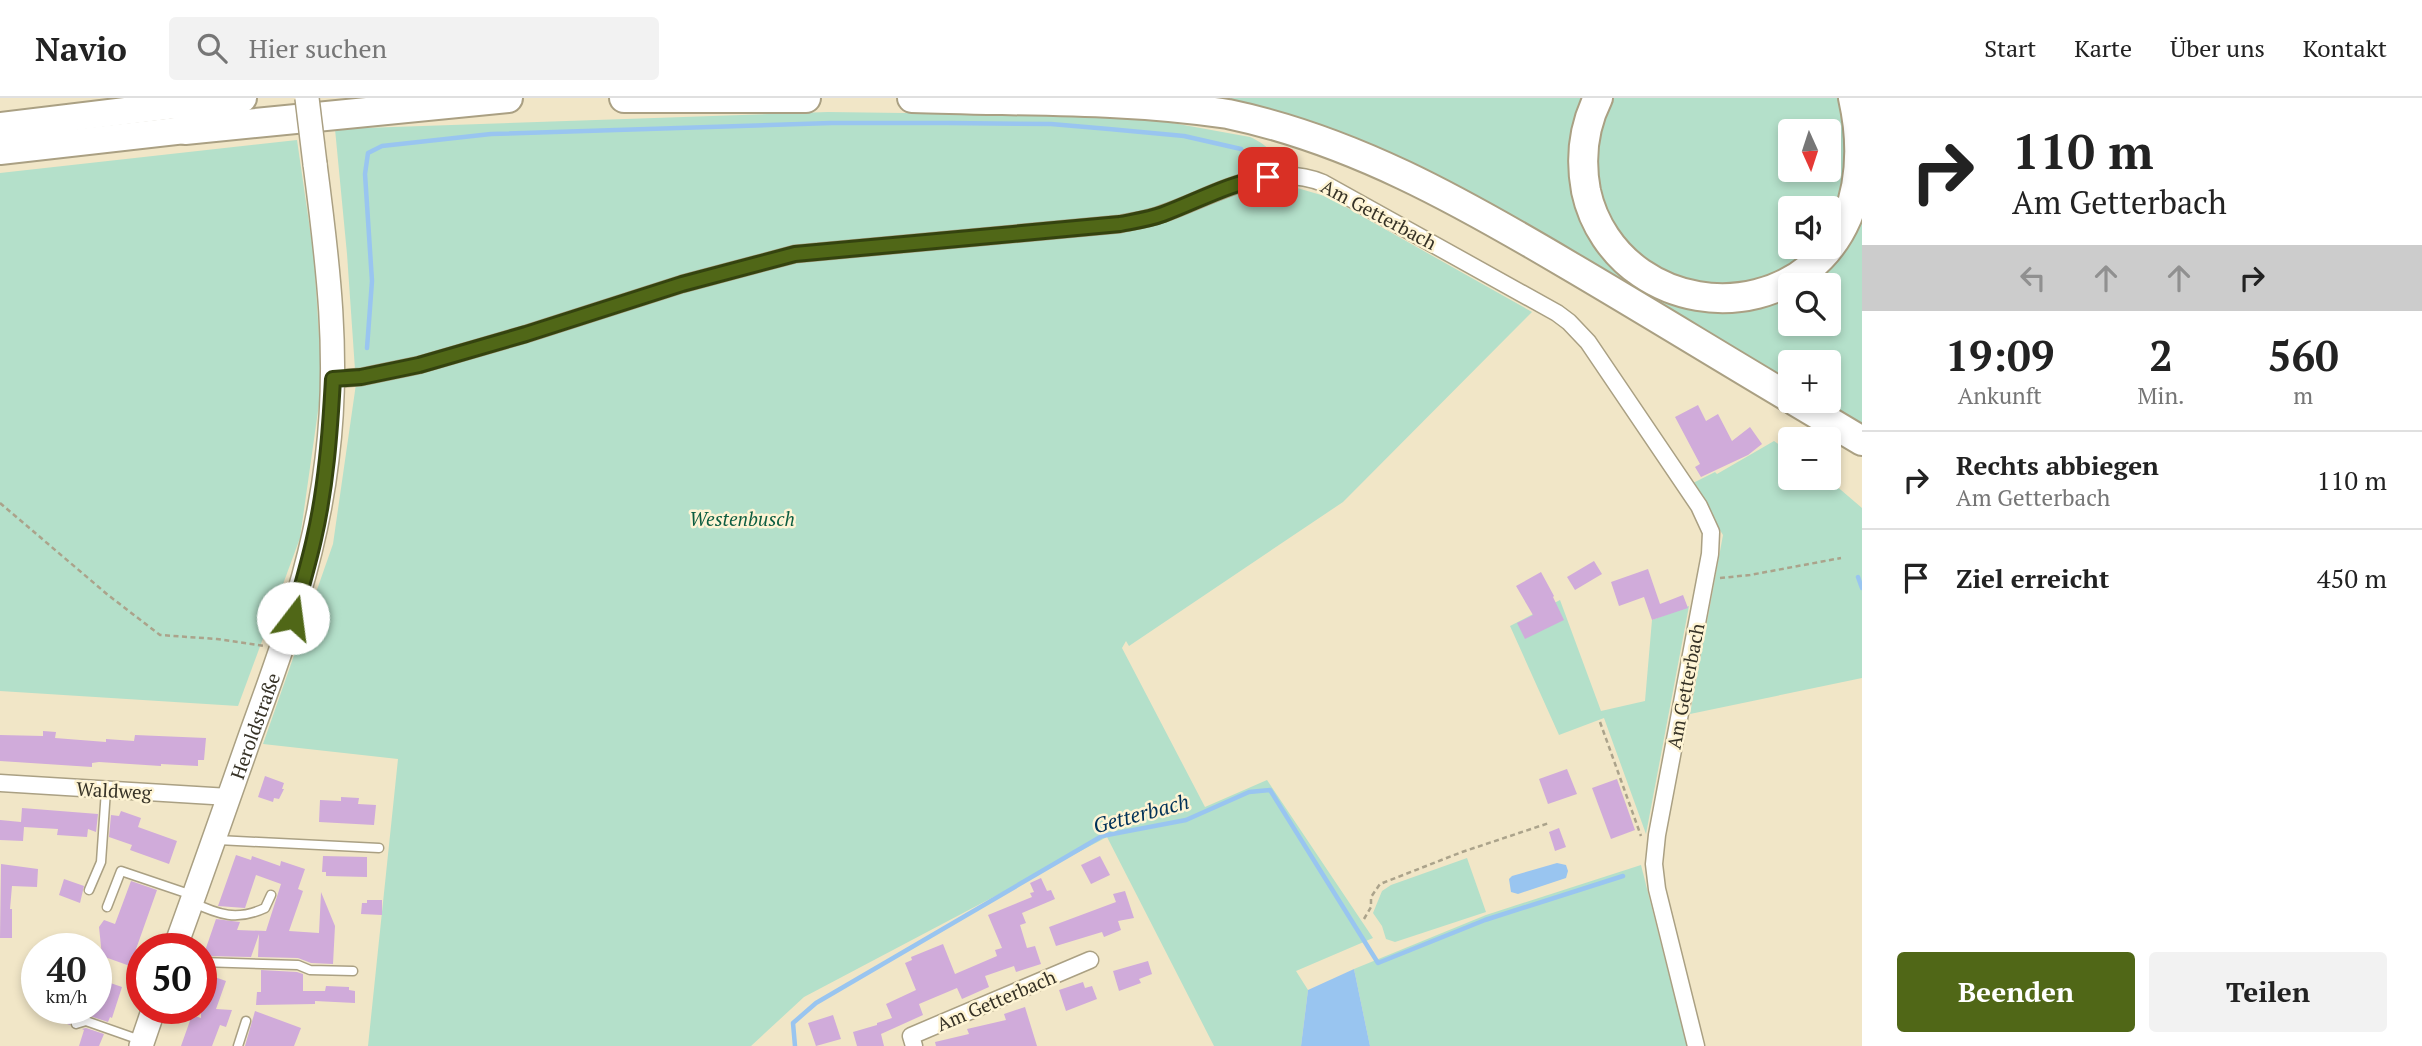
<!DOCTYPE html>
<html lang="de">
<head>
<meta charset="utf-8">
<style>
  body { margin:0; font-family:"PT Serif",serif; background:#f2f2f2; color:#222; height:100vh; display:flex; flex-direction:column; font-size:26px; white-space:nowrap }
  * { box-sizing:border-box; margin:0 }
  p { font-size:23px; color:#767676 }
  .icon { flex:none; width:38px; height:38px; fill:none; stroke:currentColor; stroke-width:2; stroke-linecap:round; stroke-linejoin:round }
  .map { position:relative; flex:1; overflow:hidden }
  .sheet { display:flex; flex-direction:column; background:#fff; width:560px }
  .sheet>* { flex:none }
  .hud { background:#fff; color:#222; overflow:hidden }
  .needle { width:46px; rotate:177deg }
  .fabs { position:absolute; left:1778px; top:21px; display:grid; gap:14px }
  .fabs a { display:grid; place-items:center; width:63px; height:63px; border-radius:7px; background:#fff; box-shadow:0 4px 10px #0003; font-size:35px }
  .speed { position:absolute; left:21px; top:835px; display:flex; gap:14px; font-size:35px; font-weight:700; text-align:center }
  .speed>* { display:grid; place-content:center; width:91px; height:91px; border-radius:50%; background:#fff; box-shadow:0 4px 10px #0003; line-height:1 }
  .speed small { font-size:18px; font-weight:400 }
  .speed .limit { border:10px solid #d22; background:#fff; color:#111 }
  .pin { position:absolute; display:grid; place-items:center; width:60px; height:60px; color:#fff; margin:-30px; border-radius:14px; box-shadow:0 4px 10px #0006 }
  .me { position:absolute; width:77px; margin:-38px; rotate:15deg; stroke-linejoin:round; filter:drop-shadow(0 0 5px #0008) }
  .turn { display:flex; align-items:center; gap:24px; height:147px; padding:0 35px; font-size:32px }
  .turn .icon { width:91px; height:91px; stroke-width:2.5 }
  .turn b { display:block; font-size:49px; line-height:60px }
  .lanes { display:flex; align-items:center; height:66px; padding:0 35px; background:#0003; justify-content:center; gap:35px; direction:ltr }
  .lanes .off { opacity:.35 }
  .eta { display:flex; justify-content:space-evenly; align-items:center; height:119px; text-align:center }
  .eta b { font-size:42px; font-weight:600; line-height:49px }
  .primary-button { display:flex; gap:14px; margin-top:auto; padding:14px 35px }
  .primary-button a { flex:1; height:80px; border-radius:7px; background:#506717; color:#fff; font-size:28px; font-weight:600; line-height:80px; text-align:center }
  .primary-button a+a { background:#f2f2f2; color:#222 }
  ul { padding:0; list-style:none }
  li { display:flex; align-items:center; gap:21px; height:98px; padding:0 35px; border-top:2px solid #e0e0e0 }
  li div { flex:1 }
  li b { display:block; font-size:26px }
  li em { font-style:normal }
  header { display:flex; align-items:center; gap:42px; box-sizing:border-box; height:98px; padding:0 35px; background:#fff; border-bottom:2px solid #e0e0e0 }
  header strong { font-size:33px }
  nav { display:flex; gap:38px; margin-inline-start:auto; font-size:24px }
  .search { width:490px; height:63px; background:#f2f2f2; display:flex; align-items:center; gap:18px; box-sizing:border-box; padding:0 24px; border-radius:7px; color:#767676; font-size:26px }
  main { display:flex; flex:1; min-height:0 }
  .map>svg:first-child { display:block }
</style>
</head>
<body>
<header>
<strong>Navio</strong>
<div class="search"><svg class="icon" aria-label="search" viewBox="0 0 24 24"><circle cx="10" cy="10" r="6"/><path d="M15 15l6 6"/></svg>Hier suchen</div>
<nav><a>Start</a><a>Karte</a><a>Über uns</a><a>Kontakt</a></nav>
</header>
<main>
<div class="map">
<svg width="1862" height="948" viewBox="0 0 1862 948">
  <rect width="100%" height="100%" fill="#f1e6c7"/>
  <g fill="#b4e0ca" fill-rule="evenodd">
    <polygon points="1165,0 1584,0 1586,131 1599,156 1629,182 1662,202 1675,206 1701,212 1790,197 1790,226 1829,226 1829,187 1807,187 1842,154 1862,119 1862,336 1806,303 1829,303 1829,264 1790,264 1790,293 1471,103"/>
    <path d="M1614,0H1839C1844,28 1850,59 1844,88C1841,101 1834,116 1829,129V110H1790V149H1814C1798,163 1780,176 1759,182C1649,214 1558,100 1614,0ZM1790,33H1829V72H1790Z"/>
    <path d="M828,14L1060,17L1156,22L1250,39C1275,50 1277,63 1287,87L1328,99L1532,214L1343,404L1129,548L1126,543L1122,550L1205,709L1267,682L1373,840L1296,873L1308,892L1301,948H1214L1107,739L804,899L751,948H368L398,661L263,646L333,446L356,286L347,156L335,31Z"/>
    <polygon points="297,42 314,159 322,285 300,440 238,608 0,593 0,75"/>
    <polygon points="1774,343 1790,354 1790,380 1827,380 1862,410 1862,580 1690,616 1723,437 1691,386 1715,374 1717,376"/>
    <polygon points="1560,502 1601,613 1645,603 1652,522 1689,508 1646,736 1604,620 1559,637 1510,528"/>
    <polygon points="1467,760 1486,814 1395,844 1386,841 1382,828 1373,815 1382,793 1391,787"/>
    <polygon points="1641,767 1687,948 1370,948 1354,871 1486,817"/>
  </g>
  <g fill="#99c5f0">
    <polygon points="1557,765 1566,767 1568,773 1566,780 1518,796 1511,794 1509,781 1512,778"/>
    <polygon points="1354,871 1370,948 1301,948 1308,892"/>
  </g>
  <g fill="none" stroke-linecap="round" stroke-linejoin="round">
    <g stroke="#99c5f0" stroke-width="4.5">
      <polyline points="367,250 372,183 365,76 368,55 382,48 491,36 831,25 948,25 1051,26 1109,31 1184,38 1241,51"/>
      <polyline points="1858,479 1862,490"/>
      <polyline points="795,948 793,925 816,905 1102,738 1186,722 1249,694 1270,692 1378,865 1485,822 1623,778"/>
    </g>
  </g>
  <g fill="#d0abda">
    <polygon points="1698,307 1706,323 1718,316 1732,343 1750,329 1762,346 1748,357 1701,379 1695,369 1700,366 1675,319"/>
    <polygon points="1594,463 1602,476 1575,492 1567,479"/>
    <polygon points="1648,471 1660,506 1683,497 1688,510 1652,522 1644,499 1619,508 1611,484"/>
    <polygon points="1541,474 1554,498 1553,499 1564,522 1525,541 1517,525 1533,517 1516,488"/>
    <polygon points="43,633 56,634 55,640 106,644 106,641 134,643 135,637 206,640 204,662 198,662 198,668 161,666 161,668 99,664 92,665 92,669 0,663 0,637 43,638"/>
    <polygon points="1567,671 1577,696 1548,706 1539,681"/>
    <polygon points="265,678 284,685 282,691 284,691 279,701 274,700 273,704 258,699"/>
    <polygon points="1617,681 1635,732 1611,741 1592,690"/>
    <polygon points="341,699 359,700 358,706 376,707 374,727 319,724 320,702 341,703"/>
    <polygon points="22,710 98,716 96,734 88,731 87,739 57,737 58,731 24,729 23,743 0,742 0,722 21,724"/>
    <polygon points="121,713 141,720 138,729 177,743 169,766 130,752 132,747 109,739 111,717 119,718"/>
    <polygon points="1559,730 1566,749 1555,753 1549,734"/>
    <polygon points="236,757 251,762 252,758 280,768 281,763 305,771 298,791 303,793 289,833 319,835 321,794 335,828 333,866 311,865 298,860 258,859 259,836 251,859 205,858 206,850 216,821 240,824 237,832 266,833 281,786 256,777 245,810 218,808"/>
    <polygon points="323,758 367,759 367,779 326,778 326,774 322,774"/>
    <polygon points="1100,758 1110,777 1091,786 1081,767"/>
    <polygon points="1,766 38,771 37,789 12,788 10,811 12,811 12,840 0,840"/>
    <polygon points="1041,780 1047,793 1051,792 1055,801 1022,815 1026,825 1020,827 1027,850 1035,848 1041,866 1016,874 1014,868 985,878 989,889 962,901 957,890 919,906 923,917 881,936 884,948 857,948 853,934 877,927 877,925 892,920 886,906 916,892 905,865 912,862 911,859 943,846 955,876 997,858 995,852 1002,850 988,817 1032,799 1030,795 1034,794 1030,785"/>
    <polygon points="64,781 84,788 80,805 59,797"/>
    <polygon points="131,783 157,792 130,868 102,858 99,829 104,822 115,826"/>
    <polygon points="1125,793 1134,820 1118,823 1121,832 1104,839 1102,834 1056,848 1049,829 1116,804 1113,796"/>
    <polygon points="367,802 382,802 382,817 361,816 362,805 367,805"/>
    <polygon points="1148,863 1152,876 1139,881 1141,885 1119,893 1113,873"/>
    <polygon points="261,872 297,874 303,876 303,893 325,893 326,888 349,889 349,892 355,893 355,905 315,903 315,906 256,907 257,894 261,894"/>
    <polygon points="206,876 226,883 216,911 232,912 226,929 220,927 212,948 181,948 192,917 201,920 201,889"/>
    <polygon points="96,880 122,889 112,920 110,919 108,924 87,917 73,920 70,927 52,921 56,910 96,910"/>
    <polygon points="1083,884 1085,890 1092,888 1097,901 1066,913 1059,892"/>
    <polygon points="1025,909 1037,948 936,948 935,944 969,936 967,931 1006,922 1004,916"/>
    <polygon points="255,913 301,930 294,948 245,948"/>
    <polygon points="833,917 841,941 816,948 808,925"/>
    <polygon points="86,930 104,936 99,948 79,948 84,932 82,931"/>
  </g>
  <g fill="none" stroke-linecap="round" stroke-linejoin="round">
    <defs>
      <g id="service">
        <polyline points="218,742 379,750"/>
        <polyline points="89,792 101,764 106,692"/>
        <path d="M192,804C219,817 237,823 265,810L271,797"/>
        <polyline points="107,809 121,773 192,797"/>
        <polyline points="201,864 298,867 310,872 353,873"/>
        <polyline points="76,926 86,923 140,942"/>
        <polyline points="238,948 246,923"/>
      </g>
      <g id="minor">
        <path d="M333,281L361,279L419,267L526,236L682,186L795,156L1120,126C1134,123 1149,121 1162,116C1214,98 1267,62 1323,85L1557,215L1569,224L1588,244L1699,408L1711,434L1710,456L1657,737L1654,766L1657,791L1696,948"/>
        <polyline points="0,685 229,699"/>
        <polyline points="914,948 911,938 1090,862"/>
      </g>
      <g id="secondary">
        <path id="s1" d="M175,850C201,779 226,707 251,636C284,546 316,457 327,361C340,261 328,165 315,66"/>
        <polyline points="141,948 154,910"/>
      </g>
      <g id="trunk">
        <polyline points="0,28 175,7"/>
        <polyline points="0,53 185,32"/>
      </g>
      <g id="motorway">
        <polyline points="624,0 806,0"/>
        <path d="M912,0C1017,4 1123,0 1228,16C1352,42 1460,103 1568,167C1643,211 1716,256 1790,300"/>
        <path d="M1598,0C1583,30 1580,61 1586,93C1593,126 1613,156 1641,175C1711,223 1812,201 1847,120C1862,82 1862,40 1853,0"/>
        <polyline points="175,7 242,0"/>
        <polyline points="185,32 508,0"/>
        <polyline points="1795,303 1862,343"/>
      </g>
    </defs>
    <use href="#service" stroke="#aaa083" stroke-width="11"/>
    <use href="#minor" stroke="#aaa083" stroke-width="19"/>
    <use href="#secondary" stroke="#aaa083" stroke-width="26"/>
    <use href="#trunk" stroke="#aaa083" stroke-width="30"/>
    <use href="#motorway" stroke="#aaa083" stroke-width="32"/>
    <g stroke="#aba38b" stroke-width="2.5" stroke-dasharray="5 3.5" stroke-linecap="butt">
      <polyline points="0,405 108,497 160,537 217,541 265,548"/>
      <polyline points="1720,480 1750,477 1841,460"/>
      <polyline points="1600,624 1641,738"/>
      <polyline points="1364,821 1371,809 1371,799 1380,786 1462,754 1549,725"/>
    </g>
    <use href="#service" stroke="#fff" stroke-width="8"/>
    <use href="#minor" stroke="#fff" stroke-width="16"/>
    <use href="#secondary" stroke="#fff" stroke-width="23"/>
    <use href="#trunk" stroke="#fff" stroke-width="26"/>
    <use href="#motorway" stroke="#fff" stroke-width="28"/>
    <defs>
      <polyline id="secondary-bridge" points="307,0 315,66"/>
    </defs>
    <use href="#secondary-bridge" stroke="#aaa083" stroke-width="26" stroke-linecap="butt"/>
    <use href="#secondary-bridge" stroke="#fff" stroke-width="23"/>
  </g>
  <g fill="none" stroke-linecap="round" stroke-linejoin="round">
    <defs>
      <path id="route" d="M293,520C300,494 308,468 314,441C326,389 330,335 333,281L361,279L419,267L526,236L682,186L795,156L1120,126C1135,123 1150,121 1163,116C1198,103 1231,84 1268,79"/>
    </defs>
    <use href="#route" stroke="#34430f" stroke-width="18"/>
    <use href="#route" stroke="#506717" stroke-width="12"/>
  </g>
  <g text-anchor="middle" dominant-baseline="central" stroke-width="5" stroke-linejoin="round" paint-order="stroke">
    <g font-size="19" fill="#363226" stroke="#fef4d4">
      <text transform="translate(1379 116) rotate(28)">Am Getterbach</text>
      <text transform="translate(1685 588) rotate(-79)">Am Getterbach</text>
      <text stroke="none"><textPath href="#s1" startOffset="236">Heroldstraße</textPath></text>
      <text transform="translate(114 692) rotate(3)">Waldweg</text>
      <text transform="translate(996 902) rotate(-23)">Am Getterbach</text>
    </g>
    <g font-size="19" font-style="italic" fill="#0c5d41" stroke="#fef4d4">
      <text x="742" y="420">Westenbusch</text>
    </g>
    <g font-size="21" font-style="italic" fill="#003158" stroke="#fef4d4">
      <text transform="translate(1141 715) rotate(-15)">Getterbach</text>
    </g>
  </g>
</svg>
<div class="fabs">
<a><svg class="needle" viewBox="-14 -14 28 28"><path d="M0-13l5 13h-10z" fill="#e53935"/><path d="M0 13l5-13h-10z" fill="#767676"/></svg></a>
<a><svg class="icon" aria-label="sound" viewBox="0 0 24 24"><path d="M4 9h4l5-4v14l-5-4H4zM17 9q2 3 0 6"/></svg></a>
<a><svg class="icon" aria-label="search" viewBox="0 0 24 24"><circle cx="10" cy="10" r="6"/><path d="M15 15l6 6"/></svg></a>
<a>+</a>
<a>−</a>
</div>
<div class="speed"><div>40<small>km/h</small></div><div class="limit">50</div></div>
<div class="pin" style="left:1268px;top:79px;background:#d93025"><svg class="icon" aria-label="arrive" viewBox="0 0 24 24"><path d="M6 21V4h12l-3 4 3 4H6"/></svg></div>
<svg class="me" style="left:293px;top:520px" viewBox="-20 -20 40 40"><circle r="19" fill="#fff"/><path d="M0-13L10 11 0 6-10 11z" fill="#506717"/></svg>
</div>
<section class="sheet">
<div class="hud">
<div class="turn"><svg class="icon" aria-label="right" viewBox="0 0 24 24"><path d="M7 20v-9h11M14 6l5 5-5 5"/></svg><div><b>110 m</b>Am Getterbach</div></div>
<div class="lanes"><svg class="icon off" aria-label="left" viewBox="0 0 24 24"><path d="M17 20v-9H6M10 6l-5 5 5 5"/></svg><svg class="icon off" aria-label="ahead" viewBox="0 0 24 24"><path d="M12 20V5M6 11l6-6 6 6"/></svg><svg class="icon off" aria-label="ahead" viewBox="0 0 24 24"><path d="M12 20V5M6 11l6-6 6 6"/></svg><svg class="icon" aria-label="right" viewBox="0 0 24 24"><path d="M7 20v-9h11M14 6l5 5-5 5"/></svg></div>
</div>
<div class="eta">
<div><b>19:09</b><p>Ankunft</p></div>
<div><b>2</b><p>Min.</p></div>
<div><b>560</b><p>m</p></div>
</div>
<ul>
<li><svg class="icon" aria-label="right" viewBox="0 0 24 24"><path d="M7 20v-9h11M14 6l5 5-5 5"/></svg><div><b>Rechts abbiegen</b><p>Am Getterbach</p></div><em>110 m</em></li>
<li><svg class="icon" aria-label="arrive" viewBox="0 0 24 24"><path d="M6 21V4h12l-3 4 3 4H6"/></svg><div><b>Ziel erreicht</b></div><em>450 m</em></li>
</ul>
<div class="primary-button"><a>Beenden</a><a>Teilen</a></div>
</section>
</main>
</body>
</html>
